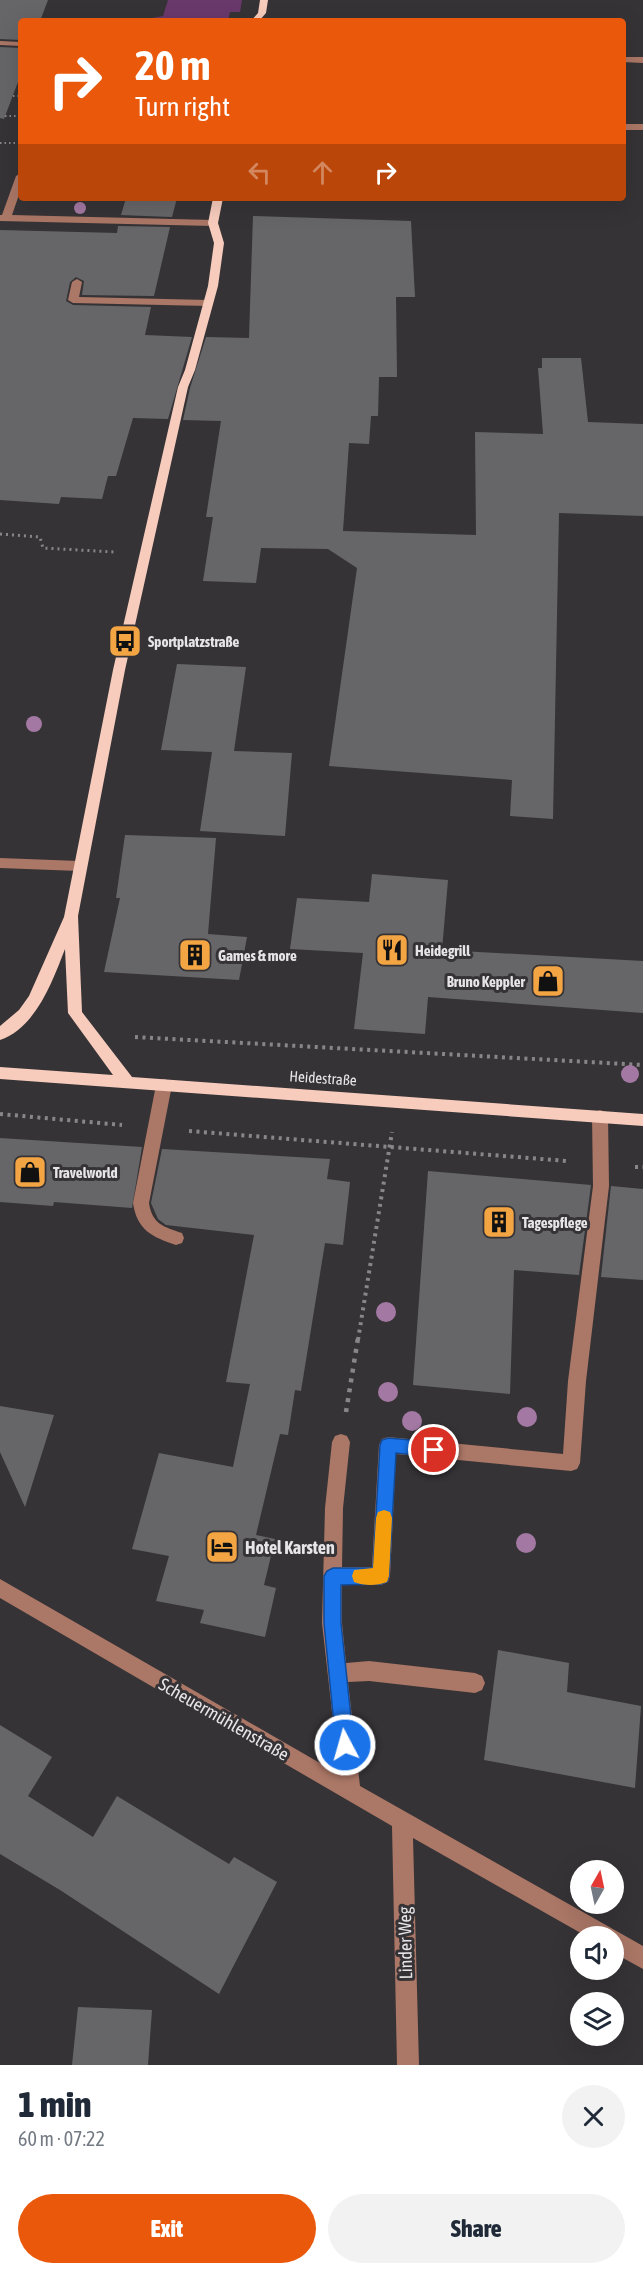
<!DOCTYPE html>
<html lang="en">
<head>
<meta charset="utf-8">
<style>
  body { margin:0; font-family:"Asap Condensed",sans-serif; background:#f2f2f3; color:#1f2937; height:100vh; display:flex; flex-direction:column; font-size:22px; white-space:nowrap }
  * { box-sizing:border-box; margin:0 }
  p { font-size:20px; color:#747a83 }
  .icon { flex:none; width:33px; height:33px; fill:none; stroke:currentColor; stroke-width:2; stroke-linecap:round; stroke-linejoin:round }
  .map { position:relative; height:2065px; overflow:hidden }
  .side { display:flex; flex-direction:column; background:#fff; flex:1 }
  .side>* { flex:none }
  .guide { position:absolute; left:18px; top:18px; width:608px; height:183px; border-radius:6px; box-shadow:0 6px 24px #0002; background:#ea580c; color:#fff; overflow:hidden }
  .needle { width:39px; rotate:9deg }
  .fabs { position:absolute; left:570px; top:1860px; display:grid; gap:12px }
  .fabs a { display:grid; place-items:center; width:54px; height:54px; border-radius:50%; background:#fff; box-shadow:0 6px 24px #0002; font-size:30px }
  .pin { position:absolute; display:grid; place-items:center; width:51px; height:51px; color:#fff; margin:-26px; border:3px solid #fff; border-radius:50%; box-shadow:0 2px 6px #0007 }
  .me { position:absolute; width:66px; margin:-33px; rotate:354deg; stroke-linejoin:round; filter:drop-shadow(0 0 4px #0008) }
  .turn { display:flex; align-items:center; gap:21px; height:126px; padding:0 18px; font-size:27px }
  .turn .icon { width:78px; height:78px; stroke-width:2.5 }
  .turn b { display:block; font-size:42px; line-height:51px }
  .lanes { display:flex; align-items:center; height:57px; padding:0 18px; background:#0003; justify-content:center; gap:30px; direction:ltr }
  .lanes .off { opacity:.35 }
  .round { display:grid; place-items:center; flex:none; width:63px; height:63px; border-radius:32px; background:#f2f2f3 }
  .head { display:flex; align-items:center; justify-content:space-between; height:102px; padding:0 18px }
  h1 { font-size:36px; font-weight:800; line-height:45px }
  .primary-button { display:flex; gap:12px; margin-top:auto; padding:12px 18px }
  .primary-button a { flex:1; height:69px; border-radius:36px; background:#ea580c; color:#fff; font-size:24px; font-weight:800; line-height:69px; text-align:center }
  .primary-button a+a { background:#f2f2f3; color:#1f2937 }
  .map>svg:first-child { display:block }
</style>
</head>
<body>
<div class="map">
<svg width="643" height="2065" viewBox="0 0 643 2065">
  <rect width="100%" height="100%" fill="#363336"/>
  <polygon fill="#69396b" points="168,0 242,0 240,12 230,12 228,21 136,21 163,16"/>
  <g fill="#666669">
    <polygon points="0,0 48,0 40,21 21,21 21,40 0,39"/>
    <polygon points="0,47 21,48 21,74 4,119 0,118"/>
    <polygon points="126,198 177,198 172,217 121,215"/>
    <polygon points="253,216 411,221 415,297 396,297 397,377 379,377 378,416 371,416 369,444 349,443 343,531 476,535 475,432 543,434 538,368 542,368 542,358 581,358 588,422 643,424 643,516 559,513 553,819 510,816 512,780 329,766 357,568 328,549 261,548 256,583 203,581 213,517 206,517 221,421 183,420 190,388 206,337 249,338"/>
    <polygon points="118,226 170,227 154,296 82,295 84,281 76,277 70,282 66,301 73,305 151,307 145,335 192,337 168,419 133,418 116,476 108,476 102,499 61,497 59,504 0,500 0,230 117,233"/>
    <polygon points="177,664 246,667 234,751 292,753 285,836 200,831 212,752 161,750"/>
    <polygon points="125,835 216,838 208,934 247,937 239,980 104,972 120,898 116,898"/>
    <polygon points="372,874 448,880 442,950 643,961 643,1013 428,997 425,1034 354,1029 363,953 290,949 297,898 369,902"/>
    <polygon points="0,1138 142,1147 132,1208 54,1202 53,1206 0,1202"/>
    <polygon points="162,1149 330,1159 327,1179 350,1182 343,1245 325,1243 301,1391 295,1390 288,1435 280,1434 256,1535 275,1539 264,1585 276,1588 265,1637 200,1623 204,1610 156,1601 169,1556 132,1549 159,1453 233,1467 250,1384 226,1382 254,1235 166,1225 158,1219 151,1203"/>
    <polygon points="428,1171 591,1185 579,1275 514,1270 510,1394 413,1385"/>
    <polygon points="611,1186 643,1189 643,1280 601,1277"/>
    <polygon points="0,1406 54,1415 25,1507 0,1452"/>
    <polygon points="498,1650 569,1663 567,1692 641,1706 635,1788 484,1760"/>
    <polygon points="0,1725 52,1757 28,1796 93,1837 117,1796 229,1864 234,1857 277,1882 219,1994 60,1890 0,1854"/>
    <polygon points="78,2007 152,2010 148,2065 72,2065"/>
  </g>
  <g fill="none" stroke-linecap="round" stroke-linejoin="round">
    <g stroke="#898689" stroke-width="2" stroke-dasharray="1.5 3" stroke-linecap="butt">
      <polyline points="13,96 21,96"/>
      <polyline points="5,116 21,116"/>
      <polyline points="0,143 21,143"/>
    </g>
    <polyline stroke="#898689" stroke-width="3" stroke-dasharray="2 4" stroke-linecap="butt" points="0,534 40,537 43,548 114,552"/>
    <g stroke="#898689" stroke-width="4" stroke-dasharray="3 4.5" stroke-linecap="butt">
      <polyline points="135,1037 643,1065"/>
      <polyline points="0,1114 122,1125"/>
      <polyline points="189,1131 567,1161"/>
      <polyline points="635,1167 643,1167"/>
      <polyline points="358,1340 392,1132"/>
    </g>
    <polyline stroke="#898689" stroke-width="4.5" stroke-dasharray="4 6" stroke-linecap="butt" points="346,1412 358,1338"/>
    <g fill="#ab7766" fill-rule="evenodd">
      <polygon points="0,41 21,42 21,46 0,45"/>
      <polygon points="622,57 643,57 643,63 622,62"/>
      <rect x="622" y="124" width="21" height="6"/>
      <polygon points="21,173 21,189 12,215 213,220 218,223 213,226 0,221 0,215 2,215 16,176"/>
      <polygon points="77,279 82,282 79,297 208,300 213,303 208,306 73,303 68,300 72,282"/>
      <polygon points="0,858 79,861 86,866 79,871 0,868"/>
      <path d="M164,1079L169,1081L172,1085L149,1203C152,1224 164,1227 182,1233L184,1238L182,1243L176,1245C152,1237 137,1230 133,1203L156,1085L159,1081Z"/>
      <polygon points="600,1110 606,1112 608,1116 609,1186 586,1381 580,1463 577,1469 571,1471 396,1454 390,1576 388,1582 381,1585 342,1585 342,1623 346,1663 369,1661 475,1673 482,1676 485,1683 482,1690 475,1693 369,1681 348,1682 360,1786 643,1946 643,1969 614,1953 614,1936 586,1936 413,1838 419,2065 397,2065 392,1826 0,1598 0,1579 339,1774 322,1623 325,1508 332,1442 335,1436 341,1434 347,1436 350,1442 343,1508 342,1567 372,1567 379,1445 382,1439 388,1437 563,1454 568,1381 593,1186 592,1116 594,1112"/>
    </g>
    <g fill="#f7ccbd" fill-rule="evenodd">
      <polygon points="260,0 268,0 266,13 259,21 251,21 258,13"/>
      <path d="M213,198H223L218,223L224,243L218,286L195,370L188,387L125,670L78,916L82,1012L132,1077L643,1114V1126L0,1079V1067L113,1075L68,1013L65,949C53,980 36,1028 0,1040V1026L19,1010L29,996L64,917L113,670L178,387L185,370L208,286L214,243L208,223Z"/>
    </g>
  </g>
  <g fill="#a379a3">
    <circle cx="80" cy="208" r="6"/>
    <circle cx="34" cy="724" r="8"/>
    <circle cx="630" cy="1074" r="9"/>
    <circle cx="386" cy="1312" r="10"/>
    <circle cx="388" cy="1392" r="10"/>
    <circle cx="527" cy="1417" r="10"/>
    <circle cx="412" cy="1421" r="10"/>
    <circle cx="526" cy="1543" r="10"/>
  </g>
  <polygon fill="#1a73e8" stroke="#114b97" stroke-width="1.5" points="388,1438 434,1442 440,1444 442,1450 440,1455 434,1457 396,1453 389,1576 387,1582 381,1584 341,1585 341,1623 354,1745 352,1751 345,1754 339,1751 336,1745 324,1623 324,1576 327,1571 333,1568 373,1568 380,1445 382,1440"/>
  <path fill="#f59e0b" d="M384,1510L390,1512L392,1518L389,1576L387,1582C377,1586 364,1586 354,1582L352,1576L354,1570L373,1568L376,1518L378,1512Z"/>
  <defs>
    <symbol id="bus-square" viewBox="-11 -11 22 22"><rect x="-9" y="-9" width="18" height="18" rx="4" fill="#f3a443" stroke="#363336"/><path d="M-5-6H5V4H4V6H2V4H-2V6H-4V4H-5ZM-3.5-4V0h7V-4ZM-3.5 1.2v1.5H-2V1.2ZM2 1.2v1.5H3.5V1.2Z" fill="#111"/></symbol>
    <symbol id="restaurant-square" viewBox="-11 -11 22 22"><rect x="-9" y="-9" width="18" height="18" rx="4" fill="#f3a443" stroke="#363336"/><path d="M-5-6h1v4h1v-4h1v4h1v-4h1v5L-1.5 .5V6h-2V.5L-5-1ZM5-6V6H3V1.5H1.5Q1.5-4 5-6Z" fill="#111"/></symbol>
    <symbol id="building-square" viewBox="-11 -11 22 22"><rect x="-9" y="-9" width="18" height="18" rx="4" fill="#f3a443" stroke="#363336"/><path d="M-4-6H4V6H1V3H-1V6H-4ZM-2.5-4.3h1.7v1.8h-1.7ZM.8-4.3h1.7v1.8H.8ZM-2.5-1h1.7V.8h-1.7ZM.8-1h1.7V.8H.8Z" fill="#111"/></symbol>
    <symbol id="shop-square" viewBox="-11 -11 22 22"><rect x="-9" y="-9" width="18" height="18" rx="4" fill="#f3a443" stroke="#363336"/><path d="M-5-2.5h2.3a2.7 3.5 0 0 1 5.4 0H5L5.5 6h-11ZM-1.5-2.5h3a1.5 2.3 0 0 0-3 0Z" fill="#111"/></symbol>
    <symbol id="hotel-square" viewBox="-11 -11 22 22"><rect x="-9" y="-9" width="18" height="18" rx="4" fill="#f3a443" stroke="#363336"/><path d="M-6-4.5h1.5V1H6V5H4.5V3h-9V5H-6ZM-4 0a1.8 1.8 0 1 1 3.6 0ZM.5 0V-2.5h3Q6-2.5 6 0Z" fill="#111"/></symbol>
  </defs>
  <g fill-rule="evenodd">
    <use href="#bus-square" x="106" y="622" width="38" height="38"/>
    <use href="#restaurant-square" x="373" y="931" width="38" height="38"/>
    <use href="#building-square" x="176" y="936" width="38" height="38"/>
    <use href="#shop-square" x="529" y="962" width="38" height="38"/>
    <use href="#shop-square" x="11" y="1153" width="38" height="38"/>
    <use href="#building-square" x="480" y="1203" width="38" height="38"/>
    <use href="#hotel-square" x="203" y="1528" width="38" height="38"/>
  </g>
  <g text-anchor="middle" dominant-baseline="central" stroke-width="6" stroke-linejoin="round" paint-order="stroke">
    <g font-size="15" font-weight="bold" fill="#e7e5e7" stroke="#363336" text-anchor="start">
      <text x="148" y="641">Sportplatzstraße</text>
      <text x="415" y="950">Heidegrill</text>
      <text x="218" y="955">Games &amp; more</text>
      <text x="525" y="981" text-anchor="end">Bruno Keppler</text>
      <text x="53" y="1172">Travelworld</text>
      <text x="522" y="1222">Tagespflege</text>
    </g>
    <g font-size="15" fill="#e7e5e7" stroke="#363336">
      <text transform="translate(323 1078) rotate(4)">Heidestraße</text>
    </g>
    <g font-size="18" font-weight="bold" fill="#e7e5e7" stroke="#363336" text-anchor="start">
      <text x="245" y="1547">Hotel Karsten</text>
    </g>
    <g font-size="18" fill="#e7e5e7" stroke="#363336">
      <text transform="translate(224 1719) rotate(30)">Scheuermühlenstraße</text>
      <text transform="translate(405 1943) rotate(-91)">Linder Weg</text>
    </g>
  </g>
</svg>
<div class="fabs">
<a><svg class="needle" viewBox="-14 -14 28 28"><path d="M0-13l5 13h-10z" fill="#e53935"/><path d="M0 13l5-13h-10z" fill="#747a83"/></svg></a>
<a><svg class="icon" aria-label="sound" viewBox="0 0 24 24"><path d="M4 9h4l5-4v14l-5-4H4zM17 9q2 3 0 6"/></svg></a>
<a><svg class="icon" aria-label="layers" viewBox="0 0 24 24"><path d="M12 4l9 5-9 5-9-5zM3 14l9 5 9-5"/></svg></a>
</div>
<div class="pin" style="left:434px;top:1450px;background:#d93025"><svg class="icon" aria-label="arrive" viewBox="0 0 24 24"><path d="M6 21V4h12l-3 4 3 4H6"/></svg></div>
<svg class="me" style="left:345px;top:1745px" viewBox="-20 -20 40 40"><circle r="17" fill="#1a73e8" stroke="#fff" stroke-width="3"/><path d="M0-11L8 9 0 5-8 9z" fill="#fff"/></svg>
<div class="guide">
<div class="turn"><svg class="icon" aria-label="right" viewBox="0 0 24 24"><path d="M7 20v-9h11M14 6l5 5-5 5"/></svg><div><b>20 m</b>Turn right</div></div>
<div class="lanes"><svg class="icon off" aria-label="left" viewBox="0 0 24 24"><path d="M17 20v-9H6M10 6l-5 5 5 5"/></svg><svg class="icon off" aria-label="ahead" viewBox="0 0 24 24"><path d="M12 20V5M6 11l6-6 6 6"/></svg><svg class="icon" aria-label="right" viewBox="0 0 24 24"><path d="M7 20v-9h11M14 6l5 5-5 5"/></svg></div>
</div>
</div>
<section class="side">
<div class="head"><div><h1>1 min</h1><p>60 m · 07:22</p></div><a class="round"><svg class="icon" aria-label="close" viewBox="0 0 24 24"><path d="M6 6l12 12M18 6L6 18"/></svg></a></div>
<div class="primary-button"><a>Exit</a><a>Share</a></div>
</section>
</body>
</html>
